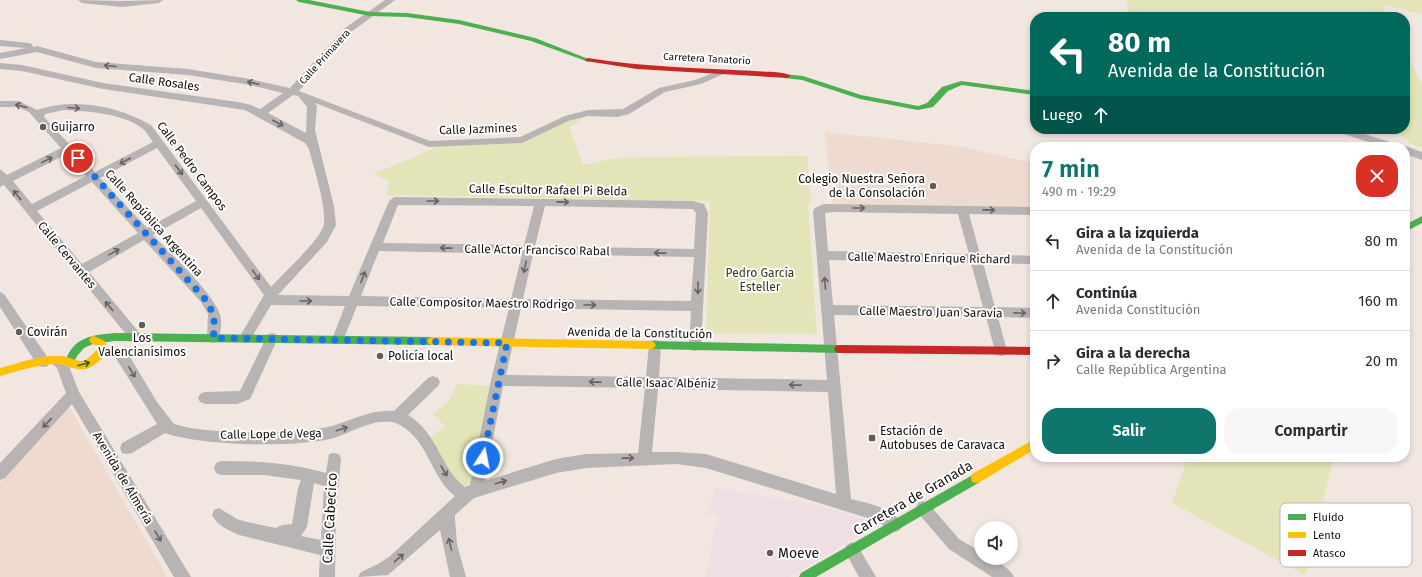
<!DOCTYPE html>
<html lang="es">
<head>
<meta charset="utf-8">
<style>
  body { margin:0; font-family:"Fira Sans",sans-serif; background:#f7f7f7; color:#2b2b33; height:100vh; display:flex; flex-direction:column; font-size:15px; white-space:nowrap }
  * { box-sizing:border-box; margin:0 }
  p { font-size:13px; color:#7c7c81 }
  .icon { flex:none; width:22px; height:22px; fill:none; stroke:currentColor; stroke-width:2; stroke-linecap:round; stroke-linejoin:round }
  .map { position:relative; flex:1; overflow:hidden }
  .drawer { position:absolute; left:1030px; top:142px; width:380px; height:320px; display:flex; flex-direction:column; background:#fff; border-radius:16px; box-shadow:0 2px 6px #0003 }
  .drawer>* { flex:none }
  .hud { position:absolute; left:1030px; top:12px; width:380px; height:122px; border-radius:16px; box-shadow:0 2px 6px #0003; background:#00695c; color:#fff; overflow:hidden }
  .tools { position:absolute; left:974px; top:521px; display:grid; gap:8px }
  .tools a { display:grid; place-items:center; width:44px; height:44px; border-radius:50%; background:#fff; box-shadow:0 2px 6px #0003; font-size:20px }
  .pin { position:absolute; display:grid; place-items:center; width:34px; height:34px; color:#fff; margin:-17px; border:2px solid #fff; border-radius:50%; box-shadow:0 1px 4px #0007 }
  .me { position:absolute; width:44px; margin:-22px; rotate:11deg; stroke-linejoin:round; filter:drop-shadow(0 0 3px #0008) }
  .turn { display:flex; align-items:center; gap:14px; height:84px; padding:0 12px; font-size:18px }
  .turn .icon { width:52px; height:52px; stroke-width:2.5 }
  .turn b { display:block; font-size:28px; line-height:34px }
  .then { display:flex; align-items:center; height:38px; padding:0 12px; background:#0003; gap:8px; font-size:15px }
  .round { display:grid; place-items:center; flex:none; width:42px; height:42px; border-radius:16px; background:#f7f7f7 }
  .overview { display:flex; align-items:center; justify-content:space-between; height:68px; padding:0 12px }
  h1 { font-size:24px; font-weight:600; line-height:30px; color:#0f766e }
  .action { display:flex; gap:8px; margin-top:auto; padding:8px 12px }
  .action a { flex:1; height:46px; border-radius:16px; background:#0f766e; color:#fff; font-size:16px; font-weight:600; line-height:46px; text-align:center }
  .action a+a { background:#f7f7f7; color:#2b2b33 }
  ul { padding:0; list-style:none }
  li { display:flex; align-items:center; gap:12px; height:60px; padding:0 12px; border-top:1px solid #e1e1e2 }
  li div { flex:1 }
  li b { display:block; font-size:15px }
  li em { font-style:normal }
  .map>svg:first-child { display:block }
</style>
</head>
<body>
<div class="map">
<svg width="1422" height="577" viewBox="0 0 1422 577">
  <rect width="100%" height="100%" fill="#f2e6e0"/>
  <polygon fill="#efdee3" points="715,488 817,505 867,520 872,528 788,577 705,577 718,516 707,514"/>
  <g fill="#efdacf">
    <polygon points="825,132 964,147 1035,164 1035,211 833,208"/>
    <polygon points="69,407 167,576 165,577 0,577 0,483"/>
  </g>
  <g fill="#e3e5b8">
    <polygon points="1126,0 1422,0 1422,14 1382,5 1388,17 1129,17"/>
    <polygon points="1405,51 1422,84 1422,148 1411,144 1402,135 1377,129 1405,129"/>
    <polygon points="580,116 584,118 569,127 583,165 616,158 640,157 807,156 811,202 808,203 817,334 706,333 710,201 386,195 390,181 373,174 440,146 507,144"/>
    <path d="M457,384L493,386L472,481C469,485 465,487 460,486L429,438L445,426L433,414L448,402Z"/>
    <polygon points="1188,457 1334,457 1305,575 1172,503"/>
  </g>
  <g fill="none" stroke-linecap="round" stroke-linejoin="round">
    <g fill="#b8b4b3" fill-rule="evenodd">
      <polygon points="78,0 122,1 163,0 159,3 122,7 82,3"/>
      <path d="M385,0H395L351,32L299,91L430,141L520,137L565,116L588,110L623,109L659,88L695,80L721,70L726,73L701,84L665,92L629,114L617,117L588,116L568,121L522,143L429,147L315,103L317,106L315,130L334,206L336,225L327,242L278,295L349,296L389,201L394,197L693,201L704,204L708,213L701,346L699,350L695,351L691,350L689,346L691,311L521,308L506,375L646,377L649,345L651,341L655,340L659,341L661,345L659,377L827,380L813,211L815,208L824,204L1035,207V215L969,214L980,254L1035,256V264L983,263L995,307L1035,308V318L998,317L1007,351L1006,355L1001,356L996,355L986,317L834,315L851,499C867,503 895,508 902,525L900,530L895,532L874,520L706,468L676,464L586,468L556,473L474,498L455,515V519L457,544L466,577H450L440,530L388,575L358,577L361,572L378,564L389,557L455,496C431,478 429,441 400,425C381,414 353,432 334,438C298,448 200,446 165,433L132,453L127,454L122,453L120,448L122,443L157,424L117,360L115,357L100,356L99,352L100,348L118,347L127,352L157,402L174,424C206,435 300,434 332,426C353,420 372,409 394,411L428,378L433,376L438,378L440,382L438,386L408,415C438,433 440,468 465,487L470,485L491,380L509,308L357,306L342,343L338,344L334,343L332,339L345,306L271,305L249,342L245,343L241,342L239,338L264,295L201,208L153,235C170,253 211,291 219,312C223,320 221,334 217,342L213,343L209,342L207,338L208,314L201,302L144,240L89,272L138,331L140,335L138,339L134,340L130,339L4,185L0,187V169L7,175L61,148L29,112L18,107H0V101H19L37,110C73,97 119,106 151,125L271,287C282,275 323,237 324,224C326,204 314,169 309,149L305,143L245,110L103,89L22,71L0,69V63L22,65L103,83L238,102L251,105L260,109L283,93L250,85L188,75L96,68L37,52L0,59V53L26,48L0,46V40L29,43L32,44L33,47L37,46L96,62L188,69L250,79L290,88L345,28ZM293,95L298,96L307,107L306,133L268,113ZM64,110C87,111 126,114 143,129C147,132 150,138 153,142L95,172L44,117L45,114ZM157,148L196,201L147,228L100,178ZM67,154L86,176L32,204L13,181ZM92,182L138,233L82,264L37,211ZM398,205L534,206L524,245L383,243ZM545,206L693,209L696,213L694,249L535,246ZM833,212L958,214L969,254L828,251L825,213ZM379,251L522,254L511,299L361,296ZM533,254L694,257L691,301L523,299ZM829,260L971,263L983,307L833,305ZM503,386L645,388L638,453L586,454L556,459L485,481ZM658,389L828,392L836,494L706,454L676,452H652Z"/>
      <polygon points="1333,129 1349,129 1399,145 1400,147 1384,147 1334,131"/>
      <polygon points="1405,146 1422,152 1422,160 1405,154 1405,147 1403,147"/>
      <polygon points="0,292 4,294 48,358 49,362 48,366 43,367 38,366 0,307"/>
      <polygon points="272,333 276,334 278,338 250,399 237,404 205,404 200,402 198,398 200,394 205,392 240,391 268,334"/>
      <polygon points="56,356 67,361 79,392 191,577 174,577 72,404 5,478 0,480 0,463 66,393 57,368 50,361 51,357"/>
      <path d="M334,453L339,454L341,459L336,514L335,577H319L320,555L239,535C229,530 217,526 212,515L214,510L219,508L237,519L247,522L276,528L282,525L292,524L298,488L301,480L264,475H221L216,473L214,468L216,463L221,461C257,461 291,463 326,473L329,454ZM314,483L324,486L321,540L301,536L307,527Z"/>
      <path d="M923,501L928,503L959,539L981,552V558C992,558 1009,566 1014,577H992L949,549L918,513L916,508L918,503Z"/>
      <polygon points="852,542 857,545 876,577 859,577 844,550 847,545"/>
    </g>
    <g fill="#4caf50" fill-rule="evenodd">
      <polygon points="296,0 309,0 370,12 407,13 459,20 535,38 591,60 588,62 586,61 531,41 459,24 407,17 370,16 299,2"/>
      <polygon points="784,74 803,76 861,95 918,106 927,103 942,87 961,81 1035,91 1035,95 962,85 948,91 933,107 918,110 860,99 802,80 784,78"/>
      <polygon points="1422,216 1422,223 1405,232 1405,225"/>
      <path d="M115,333L432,337L435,338L437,341L435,344L432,345L115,341L93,344L84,348L77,356L73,365L70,366L67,365L65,362C73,337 92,335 115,333Z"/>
      <polygon points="651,341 839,345 842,346 844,349 842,352 839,353 651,349 648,348 646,345 648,342"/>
      <polygon points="976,473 980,474 981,478 980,482 816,577 799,577 801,573"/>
    </g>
    <g fill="#ffc107" fill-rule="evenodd">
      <path d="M94,336L105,341L107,351C103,359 95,366 86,369C76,371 65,364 55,364C36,365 18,371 0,376V368C19,363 39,355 60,356C68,356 76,362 85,361L97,350V346L91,343L89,340L91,337Z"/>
      <polygon points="432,337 651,341 654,342 656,345 654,348 651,349 432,345 429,344 427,341 429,338"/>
      <polygon points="1035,439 1035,449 980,482 976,483 972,482 971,478 972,474"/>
    </g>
    <g fill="#c62828" fill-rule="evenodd">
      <path d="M588,58C643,67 699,68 755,71C763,72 785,71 791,76L787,78L637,69L586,61L585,60Z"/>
      <polygon points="839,345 1035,347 1035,355 839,353 836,352 834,349 836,346"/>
    </g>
  </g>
  <defs><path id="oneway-shaft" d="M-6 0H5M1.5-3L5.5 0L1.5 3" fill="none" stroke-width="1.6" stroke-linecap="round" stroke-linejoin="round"/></defs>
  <g stroke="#686260">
    <use href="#oneway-shaft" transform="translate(110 66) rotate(-175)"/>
    <use href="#oneway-shaft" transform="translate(253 83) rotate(-167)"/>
    <use href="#oneway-shaft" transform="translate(21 106) rotate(-165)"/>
    <use href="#oneway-shaft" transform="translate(74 108) rotate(5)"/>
    <use href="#oneway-shaft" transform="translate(278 123) rotate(28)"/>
    <use href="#oneway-shaft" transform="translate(47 160) rotate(-26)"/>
    <use href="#oneway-shaft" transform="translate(125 161) rotate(153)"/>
    <use href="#oneway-shaft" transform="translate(179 170) rotate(53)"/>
    <use href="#oneway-shaft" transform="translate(17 195) rotate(-129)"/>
    <use href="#oneway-shaft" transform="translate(433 201)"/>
    <use href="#oneway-shaft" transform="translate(563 202) rotate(1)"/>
    <use href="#oneway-shaft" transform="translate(859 208)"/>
    <use href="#oneway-shaft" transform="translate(989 210) rotate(1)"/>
    <use href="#oneway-shaft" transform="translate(446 248) rotate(-179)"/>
    <use href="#oneway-shaft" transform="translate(114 252) rotate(-29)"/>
    <use href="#oneway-shaft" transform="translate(660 253) rotate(-179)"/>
    <use href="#oneway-shaft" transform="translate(525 267) rotate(102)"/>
    <use href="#oneway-shaft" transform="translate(256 275) rotate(54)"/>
    <use href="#oneway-shaft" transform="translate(363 277) rotate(-69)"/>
    <use href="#oneway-shaft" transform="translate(825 283) rotate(-94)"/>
    <use href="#oneway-shaft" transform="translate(698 288) rotate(91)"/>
    <use href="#oneway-shaft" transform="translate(306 301)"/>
    <use href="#oneway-shaft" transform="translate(590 305)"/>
    <use href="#oneway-shaft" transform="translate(109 306) rotate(-130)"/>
    <use href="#oneway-shaft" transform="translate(1020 313) rotate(1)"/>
    <use href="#oneway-shaft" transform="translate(132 372) rotate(59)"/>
    <use href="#oneway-shaft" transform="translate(595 382) rotate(-179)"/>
    <use href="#oneway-shaft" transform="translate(795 385) rotate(-179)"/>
    <use href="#oneway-shaft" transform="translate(47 423) rotate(133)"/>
    <use href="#oneway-shaft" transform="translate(342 429) rotate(-18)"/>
    <use href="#oneway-shaft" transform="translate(628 458) rotate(-2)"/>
    <use href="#oneway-shaft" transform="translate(444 471) rotate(59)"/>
    <use href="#oneway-shaft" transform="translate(501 482) rotate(-16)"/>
    <use href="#oneway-shaft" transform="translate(158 536) rotate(59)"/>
    <use href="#oneway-shaft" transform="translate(450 544) rotate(-103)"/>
    <use href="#oneway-shaft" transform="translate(399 558) rotate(-41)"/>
  </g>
  <use stroke="#32602e" href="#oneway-shaft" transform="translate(84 364) rotate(-15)"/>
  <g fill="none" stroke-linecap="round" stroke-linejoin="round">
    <path stroke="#1a73e8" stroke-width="7" stroke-dasharray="0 12.6" d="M78,158L205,299C214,313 216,321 213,338L507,343L483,458"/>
  </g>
  <g fill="#645b57" stroke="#fff" stroke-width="1.5">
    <circle cx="43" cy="127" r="4"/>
    <circle cx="933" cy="186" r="4"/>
    <circle cx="142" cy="325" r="4"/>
    <circle cx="19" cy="332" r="4"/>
    <circle cx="380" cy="356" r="4"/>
    <rect x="868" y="434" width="8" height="8" rx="2"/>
    <circle cx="770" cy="553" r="4"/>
  </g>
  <g text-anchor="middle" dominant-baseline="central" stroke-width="4" stroke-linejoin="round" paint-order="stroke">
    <g font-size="10" fill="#17100d" stroke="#fff">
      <text transform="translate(325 57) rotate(-48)">Calle Primavera</text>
      <text transform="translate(707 59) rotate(3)">Carretera Tanatorio</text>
    </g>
    <g font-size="12" fill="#17100d" stroke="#fff">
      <text transform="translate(164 82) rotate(8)">Calle Rosales</text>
      <text transform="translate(478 129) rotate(-2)">Calle Jazmines</text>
      <text transform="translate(192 166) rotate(53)">Calle Pedro Campos</text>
      <text transform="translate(548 190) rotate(1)">Calle Escultor Rafael Pi Belda</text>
      <text transform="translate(154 223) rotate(48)">Calle República Argentina</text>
      <text transform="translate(537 250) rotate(1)">Calle Actor Francisco Rabal</text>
      <text transform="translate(67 255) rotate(50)">Calle Cervantes</text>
      <text transform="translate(929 258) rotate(1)">Calle Maestro Enrique Richard</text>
      <text transform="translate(482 303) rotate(1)">Calle Compositor Maestro Rodrigo</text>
      <text transform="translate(931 312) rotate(1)">Calle Maestro Juan Saravia</text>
      <text transform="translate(640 333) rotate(1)">Avenida de la Constitución</text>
      <text transform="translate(666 383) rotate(1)">Calle Isaac Albéniz</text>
      <text transform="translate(271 434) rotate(-1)">Calle Lope de Vega</text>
      <text transform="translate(123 478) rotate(59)">Avenida de Almería</text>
    </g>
    <g font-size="12" fill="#17100d" stroke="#fff" text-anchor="start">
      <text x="51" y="127">Guijarro</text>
      <text x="925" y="179" text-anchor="end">Colegio Nuestra Señora<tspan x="925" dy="14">de la Consolación</tspan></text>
      <text x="27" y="332">Covirán</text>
      <text x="142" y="338" text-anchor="middle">Los<tspan x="142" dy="14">Valencianísimos</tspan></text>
      <text x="388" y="356">Policía local</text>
      <text x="880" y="431">Estación de<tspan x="880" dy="14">Autobuses de Caravaca</tspan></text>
    </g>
    <g font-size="12" fill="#363c16" stroke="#fff">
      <text x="760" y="273">Pedro García<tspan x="760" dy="14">Esteller</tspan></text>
    </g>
    <g font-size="14" fill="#17100d" stroke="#fff">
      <text transform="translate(913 498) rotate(-30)">Carretera de Granada</text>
      <text transform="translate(330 518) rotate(-87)">Calle Cabecico</text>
    </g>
    <g font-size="14" fill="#17100d" stroke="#fff" text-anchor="start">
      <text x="778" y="553">Moeve</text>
    </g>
  </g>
  <rect x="1280" y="503" width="132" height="64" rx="6" fill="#fff" stroke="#b9b7b6" stroke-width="1"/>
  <rect x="1288" y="514" width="18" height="6" fill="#4caf50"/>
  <rect x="1288" y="532" width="18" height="6" fill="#ffc107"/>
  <rect x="1288" y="550" width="18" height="6" fill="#c62828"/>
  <g font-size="11" fill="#17100d">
    <text x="1313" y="521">Fluido</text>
    <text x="1313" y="539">Lento</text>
    <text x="1313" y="557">Atasco</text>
  </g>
</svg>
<div class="tools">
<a><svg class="icon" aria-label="sound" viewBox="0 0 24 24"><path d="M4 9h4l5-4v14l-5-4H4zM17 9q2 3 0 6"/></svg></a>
</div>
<div class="pin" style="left:78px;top:158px;background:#d93025"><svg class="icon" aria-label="arrive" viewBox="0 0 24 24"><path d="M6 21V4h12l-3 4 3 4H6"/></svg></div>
<svg class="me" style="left:483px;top:458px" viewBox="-20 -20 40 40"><circle r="17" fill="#1a73e8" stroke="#fff" stroke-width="3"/><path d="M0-11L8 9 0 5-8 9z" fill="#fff"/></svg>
<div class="hud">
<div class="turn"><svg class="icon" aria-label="left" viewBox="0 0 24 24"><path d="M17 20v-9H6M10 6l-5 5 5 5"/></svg><div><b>80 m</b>Avenida de la Constitución</div></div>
<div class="then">Luego<svg class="icon" aria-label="ahead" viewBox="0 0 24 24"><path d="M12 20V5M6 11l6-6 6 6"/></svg></div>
</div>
<section class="drawer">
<div class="overview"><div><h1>7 min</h1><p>490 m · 19:29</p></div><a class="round" style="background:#d93025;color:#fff"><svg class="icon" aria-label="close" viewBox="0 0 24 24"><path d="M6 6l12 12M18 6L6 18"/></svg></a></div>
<ul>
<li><svg class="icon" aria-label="left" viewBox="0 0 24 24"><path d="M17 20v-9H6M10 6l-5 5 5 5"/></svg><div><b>Gira a la izquierda</b><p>Avenida de la Constitución</p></div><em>80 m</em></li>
<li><svg class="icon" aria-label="ahead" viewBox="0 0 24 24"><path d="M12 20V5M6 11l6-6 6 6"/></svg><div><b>Continúa</b><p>Avenida Constitución</p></div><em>160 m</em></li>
<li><svg class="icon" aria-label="right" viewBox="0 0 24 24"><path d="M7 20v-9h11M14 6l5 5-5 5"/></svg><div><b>Gira a la derecha</b><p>Calle República Argentina</p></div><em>20 m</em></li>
</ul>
<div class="action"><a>Salir</a><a>Compartir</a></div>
</section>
</div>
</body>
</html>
